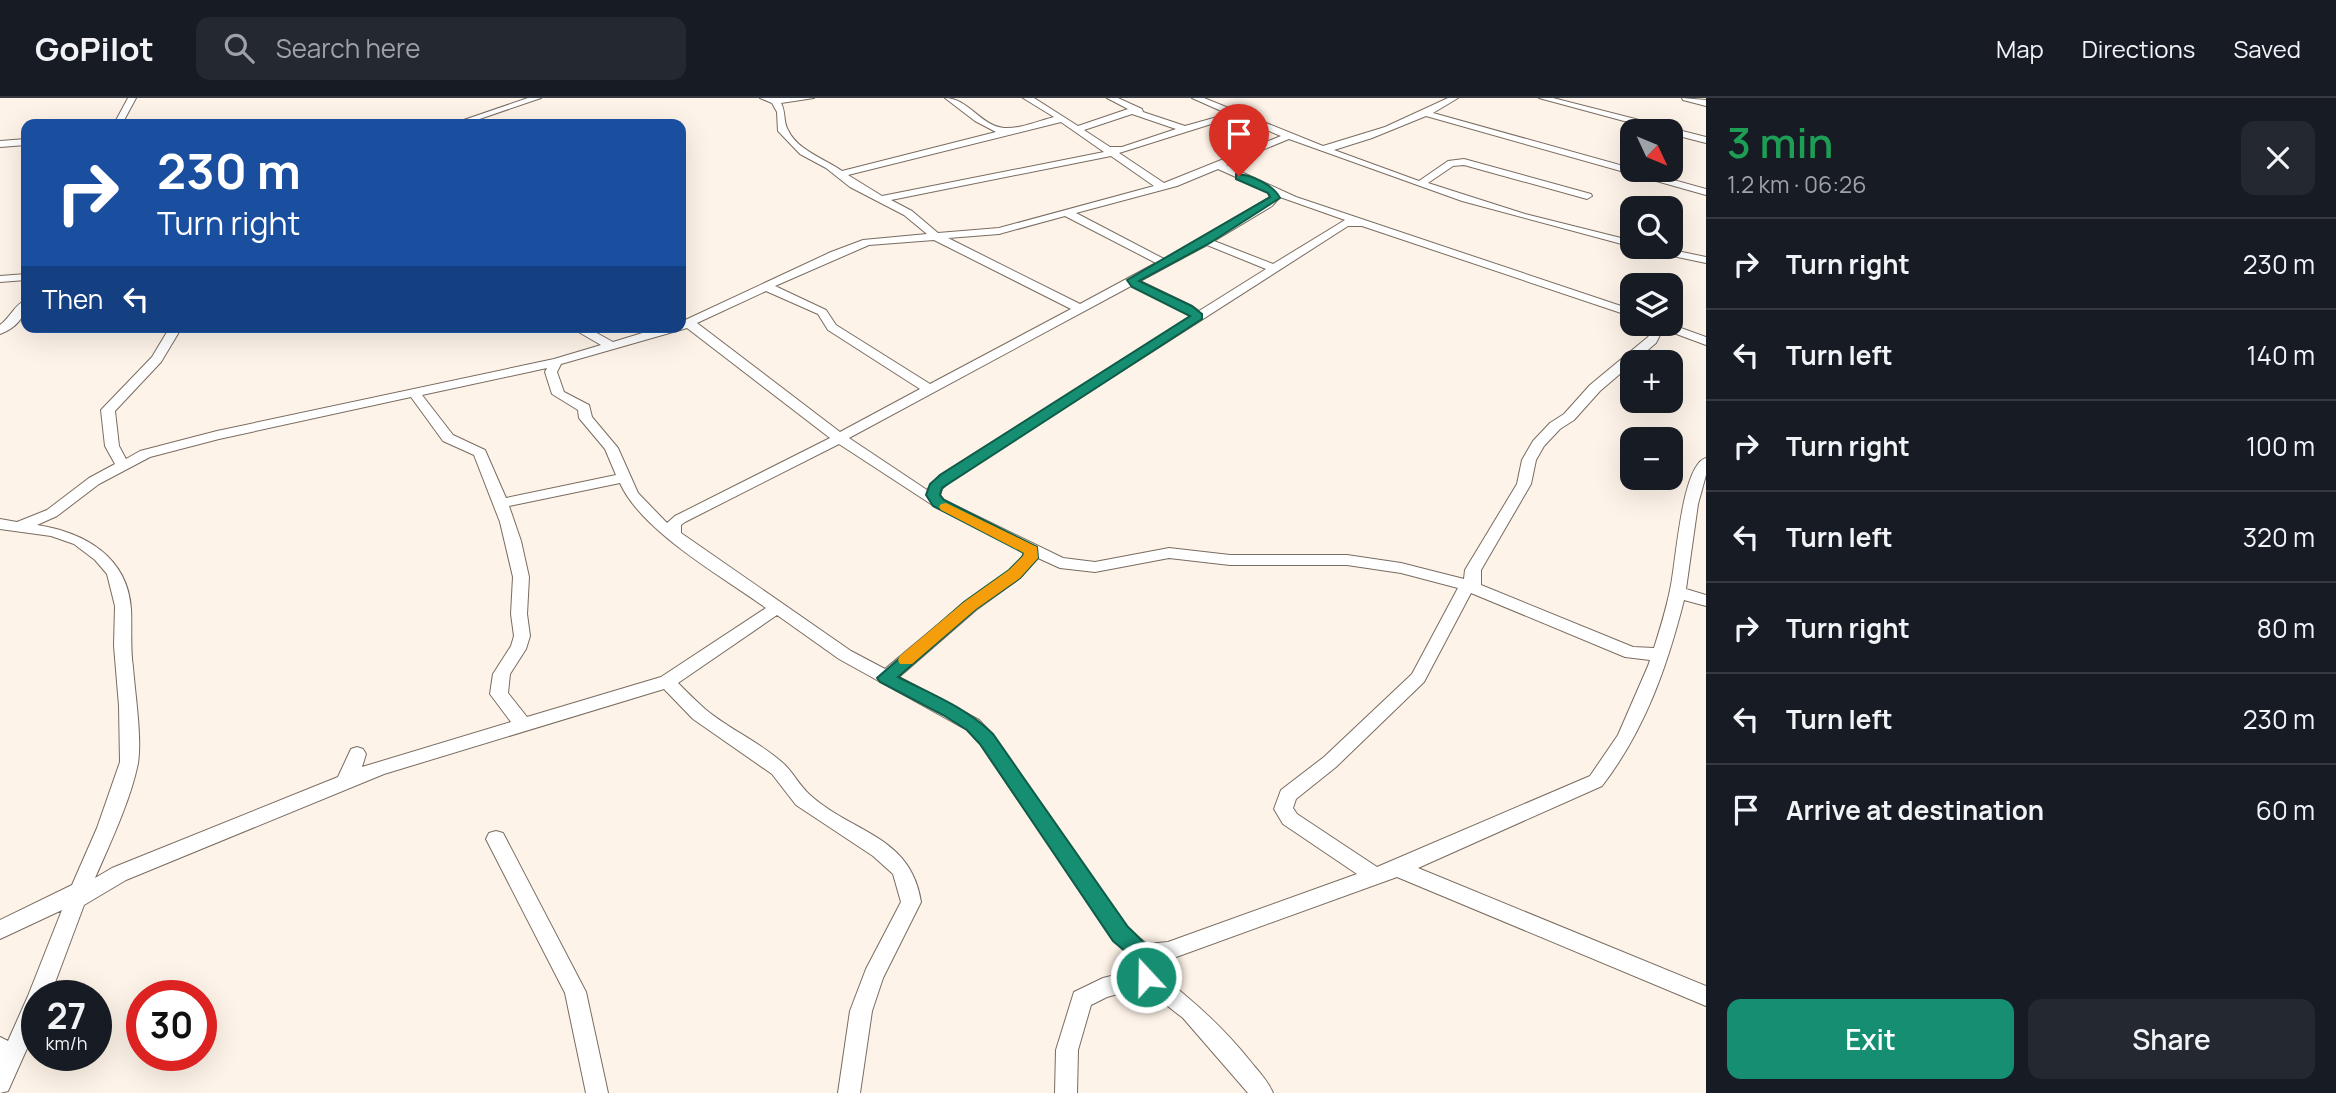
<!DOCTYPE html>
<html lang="en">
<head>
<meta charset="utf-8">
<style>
  body { margin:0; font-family:Manrope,sans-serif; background:#242831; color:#f1f3f6; height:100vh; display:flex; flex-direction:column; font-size:26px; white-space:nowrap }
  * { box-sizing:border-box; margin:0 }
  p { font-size:23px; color:#9ea1a6 }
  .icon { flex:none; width:38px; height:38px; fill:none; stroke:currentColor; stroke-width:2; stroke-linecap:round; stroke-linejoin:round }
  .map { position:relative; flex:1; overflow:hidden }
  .drawer { display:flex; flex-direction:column; background:#171b24; width:630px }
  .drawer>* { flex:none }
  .banner { position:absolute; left:21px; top:21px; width:665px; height:214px; border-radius:14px; box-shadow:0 7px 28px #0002; background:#1a4fa0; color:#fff; overflow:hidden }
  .needle { width:46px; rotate:134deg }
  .buttons { position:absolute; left:1620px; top:21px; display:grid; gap:14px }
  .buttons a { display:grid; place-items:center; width:63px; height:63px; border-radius:14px; background:#171b24; box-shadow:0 7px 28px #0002; font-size:35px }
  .speed { position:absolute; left:21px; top:882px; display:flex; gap:14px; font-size:35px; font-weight:700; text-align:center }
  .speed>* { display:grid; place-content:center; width:91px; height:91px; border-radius:50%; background:#171b24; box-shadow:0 7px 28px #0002; line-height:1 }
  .speed small { font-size:18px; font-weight:400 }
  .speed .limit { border:10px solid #d22; background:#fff; color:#111 }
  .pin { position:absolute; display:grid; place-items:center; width:60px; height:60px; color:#fff; margin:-72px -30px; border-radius:50% 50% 50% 0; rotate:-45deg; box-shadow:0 0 7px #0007 }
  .pin .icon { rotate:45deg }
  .me { position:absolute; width:77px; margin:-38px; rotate:339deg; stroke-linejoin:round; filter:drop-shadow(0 0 5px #0008) }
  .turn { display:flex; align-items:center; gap:24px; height:147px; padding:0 21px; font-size:32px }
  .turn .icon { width:91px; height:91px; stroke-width:2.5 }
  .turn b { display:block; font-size:49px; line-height:60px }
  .then { display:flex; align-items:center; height:66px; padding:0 21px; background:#0003; gap:14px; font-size:26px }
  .round { display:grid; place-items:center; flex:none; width:74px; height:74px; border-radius:14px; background:#242831 }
  .overview { display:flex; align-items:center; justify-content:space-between; height:119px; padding:0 21px }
  h1 { font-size:42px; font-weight:600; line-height:52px; color:#1e9e55 }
  .primary-button { display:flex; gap:14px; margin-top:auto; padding:14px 21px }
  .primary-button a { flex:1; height:80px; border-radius:14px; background:#158e71; color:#fff; font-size:28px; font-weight:600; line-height:80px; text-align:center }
  .primary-button a+a { background:#242831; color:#f1f3f6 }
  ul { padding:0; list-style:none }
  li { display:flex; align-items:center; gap:21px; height:91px; padding:0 21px; border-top:2px solid #363941 }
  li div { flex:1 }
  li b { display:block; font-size:26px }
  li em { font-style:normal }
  header { display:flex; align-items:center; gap:42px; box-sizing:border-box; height:98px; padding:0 35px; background:#171b24; border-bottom:2px solid #363941 }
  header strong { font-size:33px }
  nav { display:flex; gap:38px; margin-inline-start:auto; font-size:24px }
  .search { width:490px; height:63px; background:#242831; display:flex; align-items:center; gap:18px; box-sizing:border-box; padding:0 24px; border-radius:14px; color:#9ea1a6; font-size:26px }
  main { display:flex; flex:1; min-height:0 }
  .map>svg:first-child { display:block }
</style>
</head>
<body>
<header>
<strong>GoPilot</strong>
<div class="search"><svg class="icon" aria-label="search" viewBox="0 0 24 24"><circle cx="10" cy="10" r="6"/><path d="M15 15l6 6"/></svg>Search here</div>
<nav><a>Map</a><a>Directions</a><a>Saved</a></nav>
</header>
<main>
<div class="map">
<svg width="1706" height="995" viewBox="0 0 1706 995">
  <rect width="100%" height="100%" fill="#fef3e8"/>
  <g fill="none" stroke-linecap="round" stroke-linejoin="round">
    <defs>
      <g id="minor">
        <polygon points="128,0 136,0 122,26 114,26"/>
        <polygon points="528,0 541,0 465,26 452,26"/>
        <path d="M760,0H814L781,5C786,14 783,24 788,32C797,52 825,61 842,73L996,34L975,23L945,0C968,0 981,28 1004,30C1021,31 1038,23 1054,19L1023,0H1034L1078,28L1128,11L1107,0H1118L1142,11L1143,14L1185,28L1228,16L1192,0H1204L1323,48L1385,29L1448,0H1458L1433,15L1706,91V97L1426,18L1372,40L1334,52L1419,83L1448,63L1464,61L1591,96L1592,98L1587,101L1464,67L1453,68L1428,85L1525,116L1633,143V149L1462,103L1289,41L1226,67L1296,99L1633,212V219L1362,128H1348L950,383L942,391L940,397L944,402L1063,460L1095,464L1169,450L1230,457H1347L1401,465L1464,481L1465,472L1517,386L1522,362L1533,343L1550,325L1564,316L1590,287L1648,239L1652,234L1650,226H1670L1706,239V247L1663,231L1656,245L1600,293L1574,322L1560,331L1544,348L1536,362L1531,386L1481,472V487L1633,549L1654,550C1660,531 1666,512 1670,492C1676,468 1681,367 1706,360V377L1698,406L1686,491L1706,497V508L1684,502C1667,569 1645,632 1602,688L1418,770L1706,888V908L1397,779L1168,862L1155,864L1156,874C1192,901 1223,929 1251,964C1259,974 1268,983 1273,995H1248L1183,920L1143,889L1107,899L1091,907L1078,952L1077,995H1055L1056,952L1074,894L1103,880L1135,872L1133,860L1113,842L980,646L967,632L839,561L777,517L678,585C687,594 696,603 705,611C730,632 762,645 785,667C794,676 800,688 809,696C851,735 911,737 921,804L883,880L872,913L860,995H838L850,913L866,871L901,804L893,776L873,758L796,707L772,676L693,621L664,591L384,676L126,782L84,807L50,898H37V928L8,993L0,995V939L8,943L28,898L62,812L0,841V822L72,787L97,730L120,664L119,608L114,548L115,508L107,476L95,462L74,446L51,438L0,431V421L17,424L47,412L89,380L115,366L105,348L101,312L152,259L170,229H182L161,264L115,313L119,348L126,361L140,353L217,333L554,261L601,247L570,229H586L613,244L662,229H681V224L831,154L863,142L927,136L904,117L850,89L826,70L800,56L778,33L777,14L772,5ZM1132,16L1176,31L1122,49H1110L1084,32ZM1240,21L1281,38L1164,85L1119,55L1224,22ZM1061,24L1104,54L882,98L848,77ZM1111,58L1154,88L999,130L938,135L912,113L891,102ZM1218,71L1267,93L1270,99L1164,161L1076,115L1177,88ZM1280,99L1345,122L1273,166L1214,143L1272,108ZM1065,118L1156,165L1080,206L948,140L999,136ZM934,142L1071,211L930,286L836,227L826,212L775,188L869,147ZM1207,147L1266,171L1199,213L1192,208L1140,183ZM1131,188L1184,212L1191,219L940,377L927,392L849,340ZM766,193L818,216L828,232L920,291L840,334L697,225ZM687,230L830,340L675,418L667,425L638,395L618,350L592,319L589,307L564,294L557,274L561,266ZM547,270L545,274L552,296L578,312L579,320L605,351L616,377L506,400L485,352L453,337L422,297ZM411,299L443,343L474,357L500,424L513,479L511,516L514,538L511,548L493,576L490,596L511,624L362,669L366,656L363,651L357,649L351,651L338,679L112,770L95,780C110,746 131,701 138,665C142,639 135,596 133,569C130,550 132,530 131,511C128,458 83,434 37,427L57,418L99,386L150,359L219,341ZM839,346L934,408L1024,453C1022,466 1005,476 994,483C956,510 921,541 885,571L851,553L681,435V427L685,424ZM620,385C641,433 723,479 766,510L661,579L527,619L508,595L510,576L526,551L530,538L527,516L529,479L521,443L509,408ZM1038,460L1060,470L1095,474L1169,460L1230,467H1347L1401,475L1458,490L1412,576L1324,659L1281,692L1274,711L1283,726L1357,776L1168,844L1147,846L1127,830L992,636L979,622L899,579L976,512L1020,480ZM1471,495L1625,559L1650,562L1648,568L1618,637L1590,678L1377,769L1297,716L1293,710L1296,701L1336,669L1424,584Z"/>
        <polygon points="1539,0 1553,0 1706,39 1706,45 1671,36 1671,33 1661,33"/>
        <polygon points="1682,0 1706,2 1706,8 1683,2"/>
        <polygon points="26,41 26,47 0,49 0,43"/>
        <polygon points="1639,149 1658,149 1706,159 1706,165 1644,152"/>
        <polygon points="26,176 26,182 0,184 0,178"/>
        <path d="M26,202C27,218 16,230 0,236V227C10,220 15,206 26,202Z"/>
        <polygon points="496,733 503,735 586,894 608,995 586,995 565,895 486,741 489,735"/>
      </g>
    </defs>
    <use href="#minor" stroke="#796c61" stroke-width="2"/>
    <use href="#minor" fill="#fff" fill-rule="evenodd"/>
  </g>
  <path fill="#158e71" stroke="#0e5c49" stroke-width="2" d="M1236,76C1250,76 1274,87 1280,100L1210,145L1139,183L1192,208L1202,216V221L942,390L940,397L944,402L1037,449L1038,460L1020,480L976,511L898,579C931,596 967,610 993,636L1128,829C1144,844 1164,861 1153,886L1146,889L1138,886L1133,860L1113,843L980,646L967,632L943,617L880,584L877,580L964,504L1009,472L1023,458L1024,455L933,408L926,397L930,386L940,377L1190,218L1132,189L1127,182L1270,99L1268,95L1236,81Z"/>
  <polygon fill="#f59e0b" points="946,405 1037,449 1038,460 1020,480 976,511 912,566 900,566 898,562 900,558 964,504 1009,472 1023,458 1024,455 941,412 939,409 941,406"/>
</svg>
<div class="buttons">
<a><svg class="needle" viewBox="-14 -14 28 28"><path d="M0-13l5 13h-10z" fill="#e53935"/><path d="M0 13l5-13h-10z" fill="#9ea1a6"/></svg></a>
<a><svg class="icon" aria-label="search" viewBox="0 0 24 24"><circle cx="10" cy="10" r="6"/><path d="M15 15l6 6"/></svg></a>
<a><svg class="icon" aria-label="layers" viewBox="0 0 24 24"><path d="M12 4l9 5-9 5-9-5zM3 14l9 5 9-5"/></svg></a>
<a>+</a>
<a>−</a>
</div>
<div class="speed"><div>27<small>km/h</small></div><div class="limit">30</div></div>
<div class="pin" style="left:1239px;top:78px;background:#d93025"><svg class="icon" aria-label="arrive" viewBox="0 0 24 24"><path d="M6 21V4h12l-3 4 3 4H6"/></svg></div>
<svg class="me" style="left:1146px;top:879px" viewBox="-20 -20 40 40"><circle r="17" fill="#158e71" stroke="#fff" stroke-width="3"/><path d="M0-11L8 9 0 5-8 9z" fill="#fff"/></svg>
<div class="banner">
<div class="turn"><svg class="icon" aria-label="right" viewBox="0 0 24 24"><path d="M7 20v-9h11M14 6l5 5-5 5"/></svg><div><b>230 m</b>Turn right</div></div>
<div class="then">Then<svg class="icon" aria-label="left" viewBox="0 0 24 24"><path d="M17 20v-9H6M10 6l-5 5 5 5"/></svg></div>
</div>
</div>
<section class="drawer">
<div class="overview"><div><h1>3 min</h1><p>1.2 km · 06:26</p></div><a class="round"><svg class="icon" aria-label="close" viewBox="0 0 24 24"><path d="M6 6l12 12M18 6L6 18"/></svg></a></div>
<ul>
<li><svg class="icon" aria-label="right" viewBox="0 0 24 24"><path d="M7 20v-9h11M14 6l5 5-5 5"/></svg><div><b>Turn right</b></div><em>230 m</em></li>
<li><svg class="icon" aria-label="left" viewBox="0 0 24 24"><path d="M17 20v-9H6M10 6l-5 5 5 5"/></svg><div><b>Turn left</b></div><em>140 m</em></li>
<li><svg class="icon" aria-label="right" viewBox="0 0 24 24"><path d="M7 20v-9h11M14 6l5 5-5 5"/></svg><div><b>Turn right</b></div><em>100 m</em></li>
<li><svg class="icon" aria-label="left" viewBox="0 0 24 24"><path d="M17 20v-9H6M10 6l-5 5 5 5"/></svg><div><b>Turn left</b></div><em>320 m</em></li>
<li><svg class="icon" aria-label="right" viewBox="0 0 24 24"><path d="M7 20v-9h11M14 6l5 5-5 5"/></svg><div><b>Turn right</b></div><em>80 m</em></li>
<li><svg class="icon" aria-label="left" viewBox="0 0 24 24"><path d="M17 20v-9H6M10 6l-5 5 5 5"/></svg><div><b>Turn left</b></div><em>230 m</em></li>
<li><svg class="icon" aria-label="arrive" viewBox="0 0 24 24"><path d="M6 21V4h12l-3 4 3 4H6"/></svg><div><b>Arrive at destination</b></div><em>60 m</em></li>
</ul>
<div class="primary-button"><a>Exit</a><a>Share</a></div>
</section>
</main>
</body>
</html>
